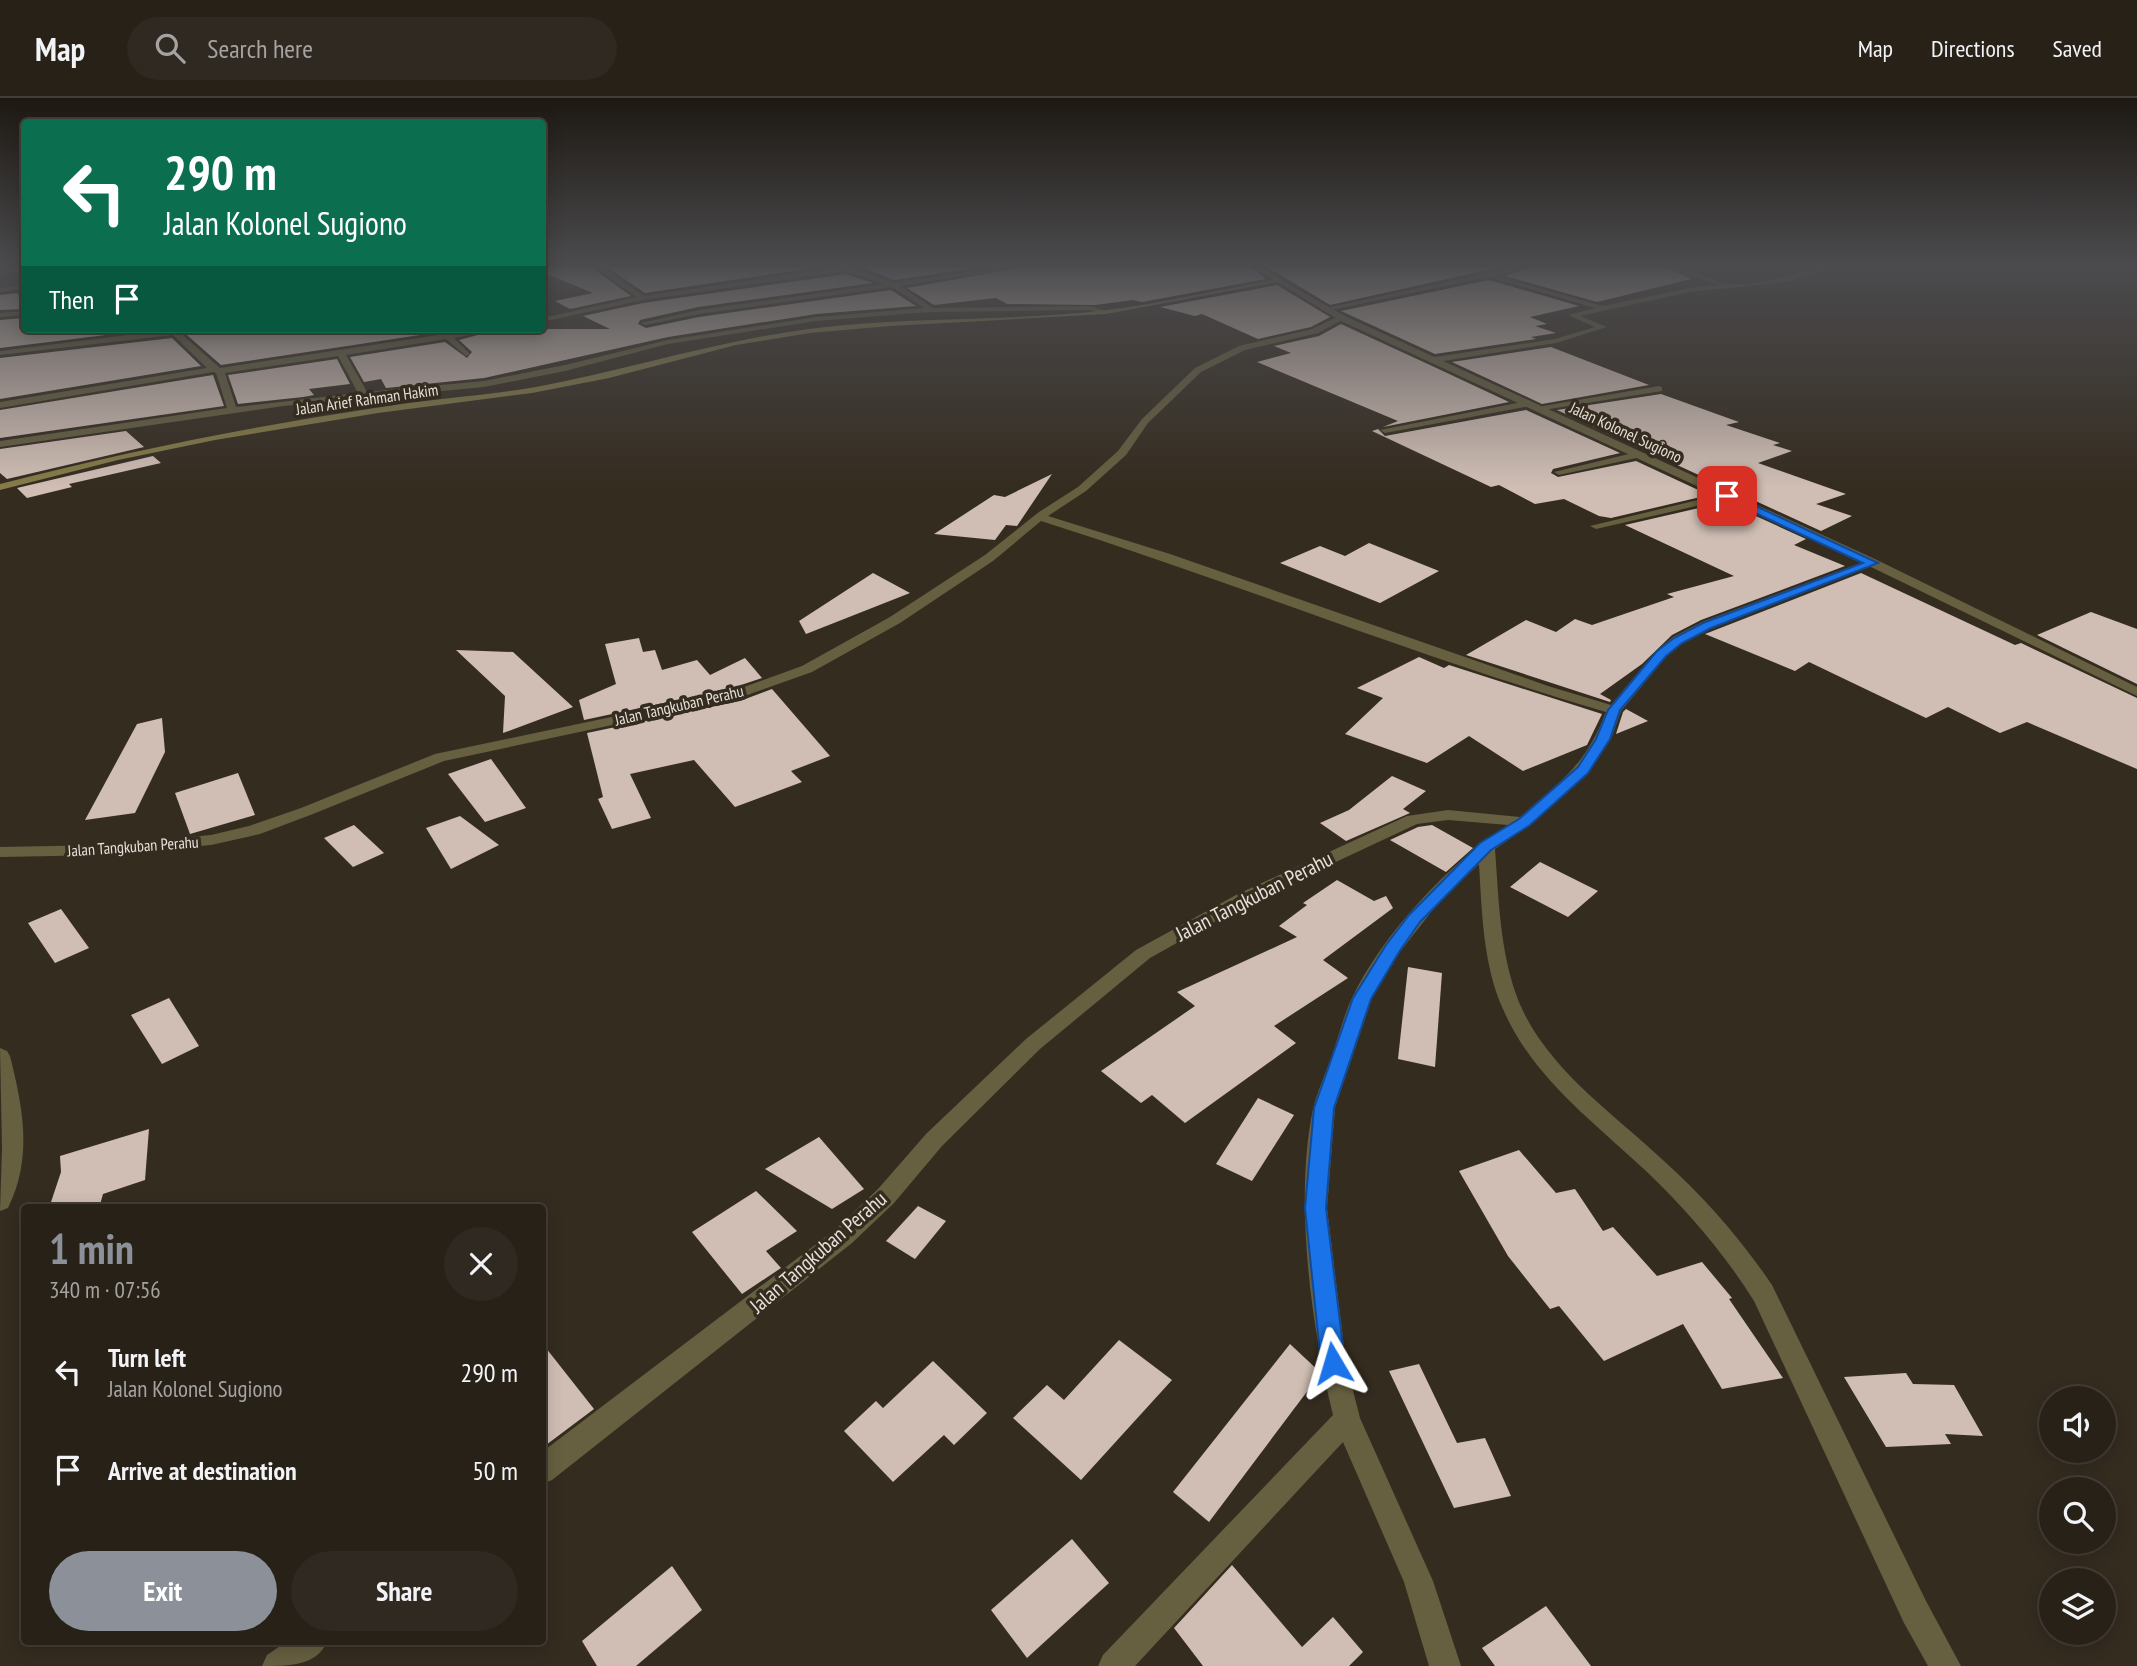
<!DOCTYPE html>
<html lang="en">
<head>
<meta charset="utf-8">
<style>
  body { margin:0; font-family:"PT Sans Narrow",sans-serif; background:#302921; color:#f1f3f6; height:100vh; display:flex; flex-direction:column; font-size:26px; white-space:nowrap }
  * { box-sizing:border-box; margin:0 }
  p { font-size:23px; color:#a5a3a2 }
  .icon { flex:none; width:38px; height:38px; fill:none; stroke:currentColor; stroke-width:2; stroke-linecap:round; stroke-linejoin:round }
  .map { position:relative; flex:1; overflow:hidden }
  .side { position:absolute; left:21px; top:1106px; width:525px; height:441px; display:flex; flex-direction:column; background:#282118; border-radius:7px; box-shadow:0 4px 18px #0003,0 0 0 2px #443e37 }
  .side>* { flex:none }
  .banner { position:absolute; left:21px; top:21px; width:525px; height:214px; border-radius:7px; box-shadow:0 4px 18px #0003,0 0 0 2px #443e37; background:#0b6e4f; color:#fff; overflow:hidden }
  .tools { position:absolute; left:2039px; top:1288px; display:grid; gap:14px }
  .tools a { display:grid; place-items:center; width:77px; height:77px; border-radius:50%; background:#282118; box-shadow:0 4px 18px #0003,0 0 0 2px #443e37; font-size:35px }
  .pin { position:absolute; display:grid; place-items:center; width:60px; height:60px; color:#fff; margin:-30px; border-radius:14px; box-shadow:0 4px 10px #0006 }
  .me { position:absolute; width:77px; margin:-38px; rotate:353deg; stroke-linejoin:round; filter:drop-shadow(0 0 5px #0008) }
  .turn { display:flex; align-items:center; gap:24px; height:147px; padding:0 28px; font-size:32px }
  .turn .icon { width:91px; height:91px; stroke-width:2.5 }
  .turn b { display:block; font-size:49px; line-height:60px }
  .then { display:flex; align-items:center; height:66px; padding:0 28px; background:#0003; gap:14px; font-size:26px }
  .round { display:grid; place-items:center; flex:none; width:74px; height:74px; border-radius:37px; background:#302921 }
  .head { display:flex; align-items:center; justify-content:space-between; height:119px; padding:0 28px }
  h1 { font-size:42px; font-weight:700; line-height:52px; color:#8c9099 }
  .cta { display:flex; gap:14px; margin-top:auto; padding:14px 28px }
  .cta a { flex:1; height:80px; border-radius:42px; background:#8c9099; color:#fff; font-size:28px; font-weight:700; line-height:80px; text-align:center }
  .cta a+a { background:#302921; color:#f1f3f6 }
  ul { padding:0; list-style:none }
  li { display:flex; align-items:center; gap:21px; height:98px; padding:0 28px }
  li div { flex:1 }
  li b { display:block; font-size:26px }
  li em { font-style:normal }
  header { display:flex; align-items:center; gap:42px; box-sizing:border-box; height:98px; padding:0 35px; background:#282118; border-bottom:2px solid #443e37 }
  header strong { font-size:33px }
  nav { display:flex; gap:38px; margin-inline-start:auto; font-size:24px }
  .search { width:490px; height:63px; background:#302921; display:flex; align-items:center; gap:18px; box-sizing:border-box; padding:0 24px; border-radius:38px; color:#a5a3a2; font-size:26px }
  .map>svg:first-child { display:block }
</style>
</head>
<body>
<header>
<strong>Map</strong>
<div class="search"><svg class="icon" aria-label="search" viewBox="0 0 24 24"><circle cx="10" cy="10" r="6"/><path d="M15 15l6 6"/></svg>Search here</div>
<nav><a>Map</a><a>Directions</a><a>Saved</a></nav>
</header>
<div class="map">
<svg width="2137" height="1568" viewBox="0 0 2137 1568">
  <rect width="100%" height="100%" fill="#352c20"/>
  <g fill="#d0beb4">
    <polygon points="542,169 591,169 631,198 570,211 555,203 593,195 542,174"/>
    <polygon points="607,169 820,169 645,195"/>
    <polygon points="862,169 982,169 894,182"/>
    <polygon points="1024,169 1251,169 1266,181 1142,204 1133,202 1095,207 1007,206 996,200 934,207 907,190"/>
    <polygon points="1267,169 1501,169 1330,207"/>
    <polygon points="1531,169 1666,169 1691,181 1597,204 1505,178"/>
    <polygon points="846,176 873,185 698,209 640,222 638,226 646,230 699,219 891,192 916,208 816,216 668,239 484,280 386,290 381,281 364,284 350,259 445,244 467,260 472,254 459,242 500,231 610,231 583,218 643,205"/>
    <polygon points="1489,182 1579,208 1530,219 1547,226 1535,228 1556,235 1531,239 1536,241 1435,256 1341,213"/>
    <polygon points="1277,187 1330,219 1311,229 1258,241 1202,216 1195,218 1160,209"/>
    <polygon points="17,195 24,203 24,211 0,212 0,197"/>
    <polygon points="24,220 24,231 155,231 0,250 0,222"/>
    <polygon points="1341,226 1430,267 1509,304 1383,329 1398,323 1257,264 1291,255 1274,248 1319,238"/>
    <polygon points="180,231 262,231 265,234 283,231 289,237 342,231 460,231 221,267"/>
    <polygon points="172,240 201,268 0,301 0,260"/>
    <polygon points="1551,249 1649,287 1542,306 1452,264"/>
    <polygon points="337,261 350,286 309,291 314,297 303,299 238,306 228,277"/>
    <polygon points="213,277 224,308 0,340 0,312"/>
    <polygon points="1661,296 1739,324 1726,327 1780,345 1773,347 1792,353 1758,365 1846,396 1816,406 1852,418 1821,433 1557,312"/>
    <polygon points="1526,312 1620,355 1553,371 1551,375 1558,379 1636,363 1709,397 1611,420 1599,418 1564,401 1535,406 1499,387 1491,389 1372,333 1378,331 1385,338"/>
    <polygon points="126,333 144,349 7,381 0,375 0,351"/>
    <polygon points="153,358 161,365 69,386 72,389 27,400 17,390"/>
    <polygon points="1052,376 1017,428 1006,427 995,442 934,436 994,397 1005,399"/>
    <polygon points="1725,404 1806,441 1794,447 1845,468 1701,522 1672,537 1642,566 1600,596 1611,602 1610,604 1466,557 1526,522 1556,534 1575,521 1592,527 1674,499 1667,496 1734,478 1625,427"/>
    <polygon points="1369,445 1439,473 1380,505 1280,465 1320,448 1345,458"/>
    <polygon points="873,475 910,495 806,536 799,523"/>
    <polygon points="1861,475 2015,547 2021,545 2137,600 2137,671 2027,624 2000,635 1948,609 1926,620 1809,564 1795,573 1705,536"/>
    <polygon points="2091,514 2137,531 2137,586 2037,537"/>
    <polygon points="639,540 643,554 655,552 662,572 697,562 710,577 745,560 762,580 729,591 584,622 579,602 616,586 605,546"/>
    <polygon points="456,552 513,554 573,609 503,635 505,598"/>
    <polygon points="1419,559 1444,570 1449,567 1602,616 1587,647 1523,673 1469,638 1427,665 1345,636 1383,600 1357,590"/>
    <polygon points="772,591 830,658 791,673 802,684 735,709 694,662 630,676 651,720 612,731 598,701 603,699 587,635 740,603"/>
    <polygon points="1626,611 1648,623 1616,636 1623,614"/>
    <polygon points="162,620 165,654 135,715 85,722 137,626"/>
    <polygon points="491,661 526,710 485,724 448,676"/>
    <polygon points="238,675 255,717 190,736 175,695"/>
    <polygon points="1392,678 1426,693 1403,711 1410,715 1346,743 1320,725 1349,712"/>
    <polygon points="460,718 499,747 451,771 426,730"/>
    <polygon points="354,727 384,755 353,769 324,740"/>
    <polygon points="1432,727 1473,750 1446,774 1390,742 1418,729"/>
    <polygon points="1540,764 1598,793 1568,819 1510,789"/>
    <polygon points="1337,782 1374,803 1386,798 1393,810 1323,862 1348,880 1274,928 1296,945 1185,1025 1152,997 1141,1005 1101,973 1195,908 1177,894 1297,839 1279,828 1307,807 1303,805"/>
    <polygon points="61,811 89,850 55,865 28,825"/>
    <polygon points="1408,869 1442,875 1435,969 1398,961"/>
    <polygon points="169,900 199,948 162,966 131,917"/>
    <polygon points="1258,1000 1294,1017 1252,1083 1216,1066"/>
    <polygon points="149,1031 145,1082 103,1096 99,1110 49,1110 61,1074 60,1058"/>
    <polygon points="819,1039 864,1091 832,1111 765,1071"/>
    <polygon points="1519,1052 1556,1095 1575,1091 1603,1133 1613,1129 1657,1178 1702,1164 1732,1200 1729,1201 1783,1280 1722,1291 1683,1226 1604,1263 1559,1208 1550,1211 1508,1158 1459,1073"/>
    <polygon points="756,1093 797,1133 766,1153 781,1170 742,1196 692,1134"/>
    <polygon points="918,1108 946,1123 915,1161 886,1143"/>
    <polygon points="1119,1242 1172,1282 1081,1382 1013,1320 1047,1287 1064,1302"/>
    <polygon points="542,1245 594,1311 542,1350"/>
    <polygon points="1290,1246 1321,1275 1209,1424 1173,1394"/>
    <polygon points="933,1263 987,1315 954,1347 944,1337 893,1384 844,1333 876,1303 883,1310"/>
    <polygon points="1419,1266 1457,1345 1485,1340 1511,1398 1454,1410 1389,1273"/>
    <polygon points="1906,1275 1913,1286 1954,1287 1983,1338 1945,1336 1951,1346 1886,1349 1844,1279"/>
    <polygon points="1072,1441 1109,1485 1027,1560 991,1512"/>
    <polygon points="1232,1467 1302,1549 1333,1519 1363,1554 1349,1568 1203,1568 1174,1530"/>
    <polygon points="672,1468 702,1512 636,1568 597,1568 582,1543"/>
    <polygon points="1546,1508 1591,1568 1495,1568 1482,1550"/>
  </g>
  <g fill="none" stroke-linecap="round" stroke-linejoin="round">
    <g fill="#665f40" fill-rule="evenodd">
      <polygon points="24,169 24,173 0,176 0,172"/>
      <path d="M594,169H602L644,198L840,169H859L855,171L894,185L1002,169H1022L900,188L933,210L1089,208L1110,214L1106,216L1089,212L930,214L816,223L668,246L565,273L484,289L283,308L0,349V343L227,310L216,275L213,274L0,310V304L207,270L173,237L0,257V253L176,231L220,270L478,231H497L454,240L470,256L466,258L446,241L346,257L367,294L484,283L565,267L668,242L816,219L924,210L892,189L699,216L645,227L641,225L699,212L884,186L846,173L643,202L542,224V220L637,199ZM338,258L358,295L236,309L225,275Z"/>
      <path d="M1515,169H1529L1495,178L1603,208L1690,190L1719,187L1668,169C1690,169 1710,184 1730,186C1766,189 1802,169 1837,169L1786,184L1690,194L1580,218L1607,229L1556,245L1431,265L1428,260L1555,241L1595,229L1568,217L1595,210L1489,179L1326,213L1322,211Z"/>
      <polygon points="24,187 24,191 0,194 0,190"/>
      <polygon points="24,213 24,217 0,219 0,215"/>
      <path d="M1339,218L1346,220L1318,235L1245,252L1201,274L1148,325L1126,357L1086,393L1048,418L1170,456L1548,588L1611,607L1656,553L1673,539L1702,524L1869,462L1879,465L1712,530L1683,545L1666,559L1621,613L1611,641L1588,675L1530,727L1495,751C1499,804 1500,864 1523,913C1553,975 1615,1017 1664,1063C1705,1100 1741,1141 1772,1187L1926,1503L1961,1568H1928L1904,1525L1754,1203C1724,1155 1687,1112 1646,1073C1594,1024 1532,979 1503,911C1483,867 1482,814 1479,766L1439,804L1399,855L1372,900L1335,1010L1327,1110L1346,1265L1360,1320L1433,1483L1461,1568H1429L1404,1484L1343,1344L1135,1568H1098L1103,1557L1333,1317C1311,1227 1294,1102 1313,1011C1317,994 1325,977 1331,960C1338,941 1343,919 1352,900C1382,837 1449,765 1508,727L1448,722L1417,726L1248,805L1150,860L1040,951L942,1048L894,1105L852,1145L552,1382L542,1386V1354L836,1131L878,1091L926,1036L1026,941L1136,852L1236,797L1407,718L1448,712L1520,719C1562,682 1585,668 1606,614C1416,558 1230,483 1041,423L993,463L900,525L812,574L739,600L444,663L313,716L260,736L211,747L107,757L0,759V749L107,747L211,737L249,728L301,710L435,656L730,594L802,568L890,519L985,457L1039,414L1078,389L1118,353L1142,321L1195,270L1239,248L1312,231Z"/>
      <polygon points="1659,288 1662,289 1662,293 1537,313 1532,310"/>
      <polygon points="1527,303 1530,304 1530,308 1385,335 1380,332"/>
      <polygon points="1637,354 1641,355 1641,359 1559,377 1554,374"/>
      <polygon points="1727,395 1732,398 1731,400 1596,431 1590,428"/>
      <path d="M0,950L7,953L10,958C23,1010 33,1060 8,1110L0,1113L2,1050Z"/>
      <path d="M286,1544H327C316,1568 289,1568 262,1568L267,1557Z"/>
    </g>
    <polygon fill="#665f40" fill-rule="evenodd" points="1277,182 1281,182 1345,218 1877,462 2137,589 2137,598 1869,468 1339,222 1277,184"/>
    <path fill="#857b48" fill-rule="evenodd" d="M1254,169H1262L1283,183L1106,216L890,228L810,235L736,247L609,280L532,295L378,315L215,342L118,362L0,392V386C124,354 248,329 375,310C428,301 483,298 536,289C627,272 716,243 809,231C907,218 1008,224 1107,212C1162,205 1218,192 1273,182Z"/>
  </g>
  <linearGradient id="sky" x2="0" y2="1"><stop stop-color="#1d1812"/><stop offset="0.43" stop-color="#4b4b4e"/><stop offset="1" stop-color="#4b4b4e" stop-opacity="0"/></linearGradient>
  <rect width="2137" height="389" fill="url(#sky)"/>
  <polygon fill="#1a73e8" stroke="#114b97" stroke-width="2" points="1723,396 1730,396 1878,465 1711,530 1682,545 1666,558 1620,612 1610,641 1588,675 1530,727 1491,752 1420,824 1399,854 1371,901 1334,1010 1326,1110 1345,1265 1341,1273 1333,1276 1324,1273 1321,1265 1305,1110 1314,1010 1353,900 1386,847 1409,817 1480,745 1519,721 1578,669 1596,641 1608,612 1657,553 1674,540 1703,525 1863,465 1723,400"/>
  <g text-anchor="middle" dominant-baseline="central" stroke-width="7" stroke-linejoin="round" paint-order="stroke">
    <g font-size="16" fill="#e6e0d8" stroke="#352c20">
      <text transform="translate(367 301) rotate(-8)">Jalan Arief Rahman Hakim</text>
      <text transform="translate(1626 334) rotate(25)">Jalan Kolonel Sugiono</text>
      <text transform="translate(679 607) rotate(-13)">Jalan Tangkuban Perahu</text>
      <text transform="translate(133 748) rotate(-4)">Jalan Tangkuban Perahu</text>
    </g>
    <g font-size="21" fill="#e6e0d8" stroke="#352c20">
      <text transform="translate(1254 798) rotate(-27)">Jalan Tangkuban Perahu</text>
      <text transform="translate(818 1154) rotate(-41)">Jalan Tangkuban Perahu</text>
    </g>
  </g>
</svg>
<div class="tools">
<a><svg class="icon" aria-label="sound" viewBox="0 0 24 24"><path d="M4 9h4l5-4v14l-5-4H4zM17 9q2 3 0 6"/></svg></a>
<a><svg class="icon" aria-label="search" viewBox="0 0 24 24"><circle cx="10" cy="10" r="6"/><path d="M15 15l6 6"/></svg></a>
<a><svg class="icon" aria-label="layers" viewBox="0 0 24 24"><path d="M12 4l9 5-9 5-9-5zM3 14l9 5 9-5"/></svg></a>
</div>
<div class="pin" style="left:1727px;top:398px;background:#d93025"><svg class="icon" aria-label="arrive" viewBox="0 0 24 24"><path d="M6 21V4h12l-3 4 3 4H6"/></svg></div>
<svg class="me" style="left:1333px;top:1265px" viewBox="-20 -20 40 40"><path d="M0-17L14 15 0 8-14 15z" fill="#1a73e8" stroke="#fff" stroke-width="4"/></svg>
<div class="banner">
<div class="turn"><svg class="icon" aria-label="left" viewBox="0 0 24 24"><path d="M17 20v-9H6M10 6l-5 5 5 5"/></svg><div><b>290 m</b>Jalan Kolonel Sugiono</div></div>
<div class="then">Then<svg class="icon" aria-label="arrive" viewBox="0 0 24 24"><path d="M6 21V4h12l-3 4 3 4H6"/></svg></div>
</div>
<section class="side">
<div class="head"><div><h1>1 min</h1><p>340 m · 07:56</p></div><a class="round"><svg class="icon" aria-label="close" viewBox="0 0 24 24"><path d="M6 6l12 12M18 6L6 18"/></svg></a></div>
<ul>
<li><svg class="icon" aria-label="left" viewBox="0 0 24 24"><path d="M17 20v-9H6M10 6l-5 5 5 5"/></svg><div><b>Turn left</b><p>Jalan Kolonel Sugiono</p></div><em>290 m</em></li>
<li><svg class="icon" aria-label="arrive" viewBox="0 0 24 24"><path d="M6 21V4h12l-3 4 3 4H6"/></svg><div><b>Arrive at destination</b></div><em>50 m</em></li>
</ul>
<div class="cta"><a>Exit</a><a>Share</a></div>
</section>
</div>
</body>
</html>
